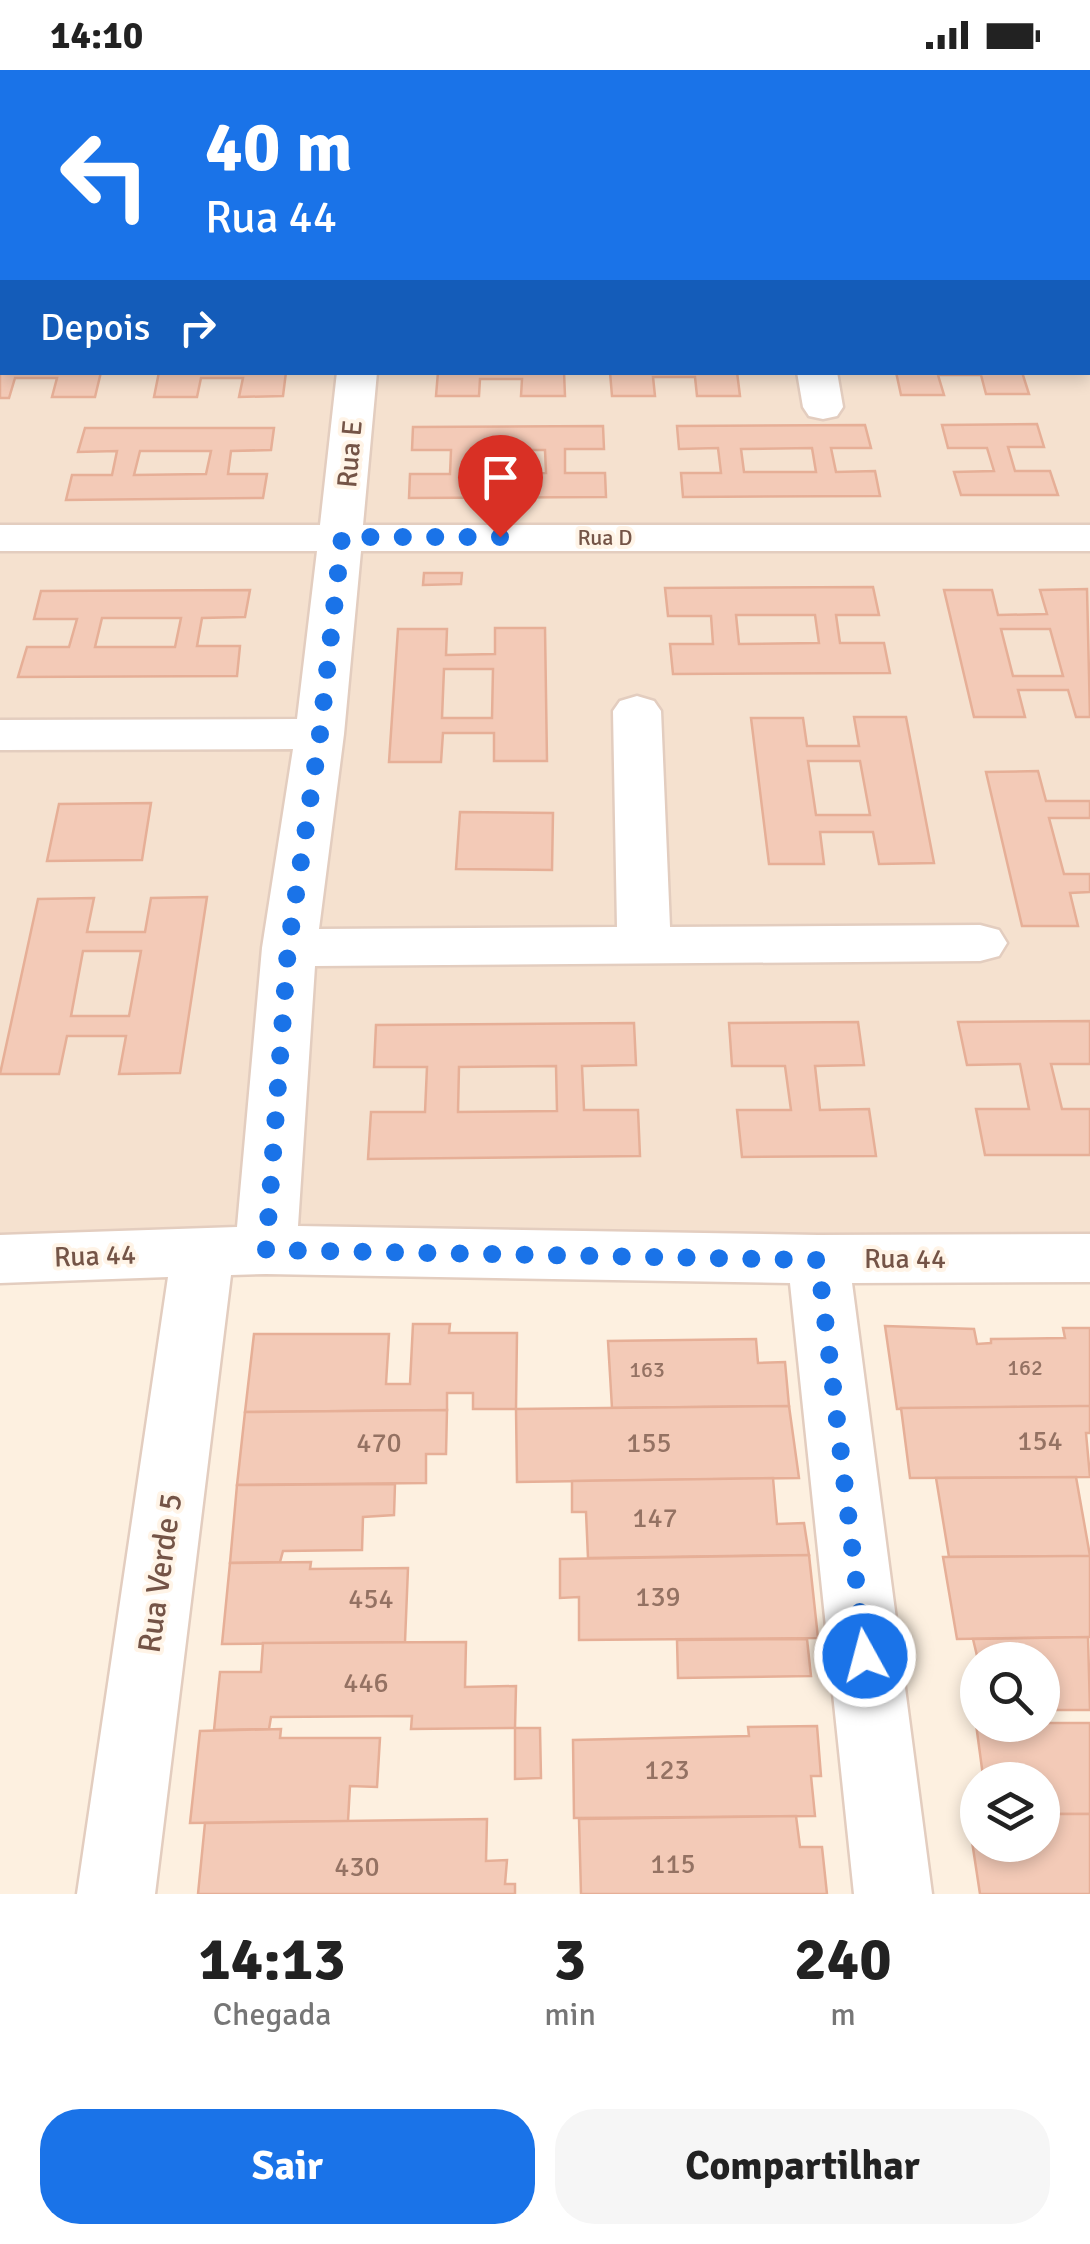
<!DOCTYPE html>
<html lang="pt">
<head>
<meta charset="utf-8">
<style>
  body { margin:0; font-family:Signika,sans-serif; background:#f6f6f6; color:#222; height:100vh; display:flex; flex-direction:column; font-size:38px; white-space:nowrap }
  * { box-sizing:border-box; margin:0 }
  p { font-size:32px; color:#767676 }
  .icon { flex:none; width:55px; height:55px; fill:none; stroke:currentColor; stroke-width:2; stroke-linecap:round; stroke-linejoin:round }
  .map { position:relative; height:1824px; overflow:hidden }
  .side { display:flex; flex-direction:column; background:#fff; flex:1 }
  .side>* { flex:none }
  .banner { position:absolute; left:0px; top:0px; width:1090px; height:305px; box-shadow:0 5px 15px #0003; background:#1a73e8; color:#fff; overflow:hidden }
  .controls { position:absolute; left:960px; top:1572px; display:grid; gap:20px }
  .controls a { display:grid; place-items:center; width:100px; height:100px; border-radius:50%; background:#fff; box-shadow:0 5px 15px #0003; font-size:50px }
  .pin { position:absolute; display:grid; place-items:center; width:85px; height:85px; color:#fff; margin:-102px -42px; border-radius:50% 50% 50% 0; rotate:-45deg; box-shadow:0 0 10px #0007 }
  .pin .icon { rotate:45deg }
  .me { position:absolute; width:110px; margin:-55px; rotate:353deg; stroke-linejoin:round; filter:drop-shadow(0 0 8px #0008) }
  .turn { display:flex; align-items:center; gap:35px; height:210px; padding:0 40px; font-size:45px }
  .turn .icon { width:130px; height:130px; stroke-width:2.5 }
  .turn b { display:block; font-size:70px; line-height:85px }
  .then { display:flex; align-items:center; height:95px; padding:0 40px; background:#0003; gap:20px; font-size:38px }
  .eta { display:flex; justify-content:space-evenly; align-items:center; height:170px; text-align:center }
  .eta b { font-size:60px; font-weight:700; line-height:70px }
  .cta { display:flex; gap:20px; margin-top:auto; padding:20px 40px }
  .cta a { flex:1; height:115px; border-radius:40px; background:#1a73e8; color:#fff; font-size:40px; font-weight:700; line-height:115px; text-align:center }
  .cta a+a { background:#f6f6f6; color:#222 }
  .status { display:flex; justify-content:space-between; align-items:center; height:70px; padding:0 50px; background:#fff; direction:ltr }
  .status svg { height:28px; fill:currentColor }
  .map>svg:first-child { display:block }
</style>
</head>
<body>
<div class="status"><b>14:10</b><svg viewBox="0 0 49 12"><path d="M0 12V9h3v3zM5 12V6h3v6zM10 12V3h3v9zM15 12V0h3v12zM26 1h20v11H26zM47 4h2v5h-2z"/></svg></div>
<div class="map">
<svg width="1090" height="1824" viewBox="0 0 1090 1824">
  <rect width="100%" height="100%" fill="#fdf0e0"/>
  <path fill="#f5e1cf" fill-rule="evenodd" d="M0,0H1090V1193L0,1200ZM2,2H1088V302H2Z"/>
  <g fill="#f3cab7" stroke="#e6af97" stroke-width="2.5" fill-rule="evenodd">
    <polygon points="0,238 2,302 101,302 95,327 52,327 57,308 15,308 9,328 0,328"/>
    <polygon points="159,302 286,302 283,326 239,327 243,308 201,308 197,327 154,327"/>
    <polygon points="438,302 564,302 565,326 521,326 522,309 480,309 479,326 436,326"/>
    <polygon points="610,302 737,302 740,326 697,326 695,307 653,307 655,326 612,326"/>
    <polygon points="896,302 1022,302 1029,324 986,324 981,305 938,305 944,325 901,325"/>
    <polygon points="1037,354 1044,377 1008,377 1015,401 1050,401 1058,425 961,425 954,402 994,401 987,378 948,378 942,355"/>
    <path d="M865,355L871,378H831L836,402L875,401L880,426L683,427L681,403H721L718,378L679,379L677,356ZM812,378L816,402H744L741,379Z"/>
    <path d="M603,356L604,379H565V403H605L606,427L409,428L410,404H450L451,380H412L413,357ZM474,380H545L546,403L473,404Z"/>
    <path d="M85,358H274L271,380L231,381L228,404H267L263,428L66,430L72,405H112L117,381L78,382ZM140,381H211L206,404L134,405Z"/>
    <polygon points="424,503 462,503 461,514 423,515"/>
    <path d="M873,517L879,545H836L840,573H884L890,603L673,604L670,574H713L711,546H668L665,518ZM736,545H815L819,573L739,574Z"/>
    <path d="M1087,519L1090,647H1076L1068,620H1018L1025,647H974L944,520H992L998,545L1047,544L1040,520ZM1001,559H1050L1063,606H1013Z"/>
    <path d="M250,520L245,547L202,548L197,576H240L237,606L18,607L27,577H69L77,549H34L41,521ZM102,548H181L175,577H95Z"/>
    <path d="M495,558H545L547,691H494V663H443L441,692H389L398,559H447L446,585L495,584ZM444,599H493L492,648H442Z"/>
    <path d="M854,647H906L934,793L879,794L873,762H820L824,794H769L751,648H803L807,676H859ZM808,691H860L870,745H816Z"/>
    <polygon points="1038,701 1046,731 1090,731 1090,748 1049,748 1064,804 1090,804 1090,822 1070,823 1078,856 1022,856 986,702"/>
    <polygon points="151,733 142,790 47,791 59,734"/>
    <polygon points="460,742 553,743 552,800 456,799"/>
    <path d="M207,827L180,1003L119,1004L126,966H67L59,1004H0L38,829L94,828L87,862H145L151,828ZM83,881H141L129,946H71Z"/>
    <polygon points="1090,951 1090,994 1051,994 1062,1039 1090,1039 1090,1085 985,1085 976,1039 1029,1039 1020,994 967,995 958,952"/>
    <polygon points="858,952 864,995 815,996 820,1040 869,1039 876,1086 742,1087 737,1040 791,1040 785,996 732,996 729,953"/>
    <path d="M634,953L636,995L582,996L584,1040H638L640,1086L368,1089L371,1042H425L427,997H374L376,955ZM556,996L557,1041L458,1042L459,997Z"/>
    <polygon points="413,1254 450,1254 449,1263 517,1263 516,1339 473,1339 473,1323 447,1323 447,1340 245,1342 254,1264 389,1264 386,1314 410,1314"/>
    <polygon points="885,1256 974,1259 977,1274 991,1273 991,1269 1065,1268 1063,1258 1090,1258 1090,1336 897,1339"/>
    <polygon points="756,1269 758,1293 785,1292 789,1336 612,1338 608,1271"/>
    <polygon points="789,1336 799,1408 517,1412 516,1339"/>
    <polygon points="1080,1336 1090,1336 1090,1363 1086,1363 1090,1407 910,1408 901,1338"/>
    <polygon points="447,1340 446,1384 426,1384 426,1413 237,1415 245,1342"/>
    <polygon points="1076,1407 1090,1486 949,1487 936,1408"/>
    <polygon points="773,1408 777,1454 804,1453 809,1485 588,1488 586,1442 572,1442 572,1411"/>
    <polygon points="395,1414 394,1445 363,1447 362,1480 283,1481 280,1492 230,1493 237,1415"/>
    <polygon points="809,1485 818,1568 579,1570 579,1527 560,1528 560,1489"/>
    <polygon points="1071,1486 1090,1486 1090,1567 957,1569 943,1487"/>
    <polygon points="311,1492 310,1499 408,1498 405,1572 222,1574 230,1493"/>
    <polygon points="1088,1567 1090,1640 1042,1640 1042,1590 978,1590 973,1569"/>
    <polygon points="807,1569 811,1606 678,1608 677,1570"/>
    <polygon points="466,1572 465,1617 516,1616 515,1658 411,1659 412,1646 271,1647 269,1659 214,1660 220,1602 261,1602 263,1573"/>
    <polygon points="1042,1653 1090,1653 1090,1744 1042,1744 1042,1710 983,1706 976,1654"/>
    <polygon points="817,1656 821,1706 811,1706 815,1746 574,1748 573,1670 749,1666 748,1657"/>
    <polygon points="515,1658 540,1658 541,1708 515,1709"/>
    <polygon points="281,1659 280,1668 380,1668 377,1717 350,1716 348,1751 190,1753 200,1661"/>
    <polygon points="1042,1744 1090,1744 1090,1824 980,1824 968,1745 978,1745 978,1775 1042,1775"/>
    <polygon points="796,1746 800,1777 822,1777 827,1824 581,1824 579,1749"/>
    <polygon points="487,1749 486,1791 507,1790 505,1814 515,1814 515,1824 198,1824 205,1753"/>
  </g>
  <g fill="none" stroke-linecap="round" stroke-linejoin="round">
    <defs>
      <g id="minor">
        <rect x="978" y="0" width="32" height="2"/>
        <polygon points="1027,0 1059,0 1060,2 1028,2"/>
        <rect x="1088" y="66" width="2" height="20"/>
        <rect x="0" y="71" width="2" height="20"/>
        <polygon points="1088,113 1090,114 1090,141 1088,140"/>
        <rect x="0" y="183" width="2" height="22"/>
        <polygon points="1088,253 1090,254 1090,284 1088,283"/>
        <polygon points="337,302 377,302 363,455 1090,455 1090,481 361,481 344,664 319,859 617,857 613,641 620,631 637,626 654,631 661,641 670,857 980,855 999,860 1007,873 999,886 980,891 315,896 298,1156 818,1165 1090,1164 1090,1212 852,1213 932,1824 854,1824 790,1213 266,1204 231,1205 155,1824 77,1824 168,1207 0,1213 0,1165 237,1157 262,878 293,679 0,680 0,650 297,649 317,481 0,481 0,455 320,455"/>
        <polygon points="797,302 837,302 843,337 837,346 823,349 809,346 803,337"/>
      </g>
    </defs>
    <use href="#minor" stroke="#e3cdbf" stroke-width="5"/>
    <use href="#minor" fill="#fff" fill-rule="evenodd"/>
  </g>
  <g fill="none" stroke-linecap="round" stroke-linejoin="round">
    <polyline stroke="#1a73e8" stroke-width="18" stroke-dasharray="0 32.4" points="500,467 342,467 320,664 288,878 266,1180 818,1190 865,1586"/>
  </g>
  <g text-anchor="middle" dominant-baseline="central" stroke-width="8" stroke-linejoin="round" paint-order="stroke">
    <g font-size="22" fill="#745447" stroke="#fff4e7">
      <text x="605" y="467">Rua D</text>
    </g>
    <g font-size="22" fill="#947263">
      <text x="1025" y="1297">162</text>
      <text x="647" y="1299">163</text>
    </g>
    <g font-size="28" fill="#745447" stroke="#fff4e7">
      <text transform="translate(350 384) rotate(-85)">Rua E</text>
      <text transform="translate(95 1186) rotate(-2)">Rua 44</text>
      <text x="905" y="1189">Rua 44</text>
    </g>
    <g font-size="28" fill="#947263">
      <text x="1040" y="1371">154</text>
      <text x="379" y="1373">470</text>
      <text x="649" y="1373">155</text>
      <text x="655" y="1448">147</text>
      <text x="658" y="1527">139</text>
      <text x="371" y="1529">454</text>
      <text x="366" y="1613">446</text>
      <text x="667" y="1700">123</text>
      <text x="673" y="1794">115</text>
      <text x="357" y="1797">430</text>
    </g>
    <g font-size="32" fill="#745447" stroke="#fff4e7">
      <text transform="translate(160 1503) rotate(-82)">Rua Verde 5</text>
    </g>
  </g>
</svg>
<div class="controls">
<a><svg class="icon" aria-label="search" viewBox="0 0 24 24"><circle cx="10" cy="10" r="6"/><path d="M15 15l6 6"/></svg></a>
<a><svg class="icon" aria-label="layers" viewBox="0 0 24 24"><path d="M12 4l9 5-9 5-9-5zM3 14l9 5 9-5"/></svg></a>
</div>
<div class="pin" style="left:500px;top:467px;background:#d93025"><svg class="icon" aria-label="arrive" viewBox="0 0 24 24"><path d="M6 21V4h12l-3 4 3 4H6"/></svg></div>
<svg class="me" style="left:865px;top:1586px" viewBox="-20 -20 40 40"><circle r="17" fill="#1a73e8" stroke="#fff" stroke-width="3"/><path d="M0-11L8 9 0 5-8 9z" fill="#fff"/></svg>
<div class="banner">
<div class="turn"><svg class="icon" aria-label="left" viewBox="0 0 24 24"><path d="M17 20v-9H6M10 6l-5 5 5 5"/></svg><div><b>40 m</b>Rua 44</div></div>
<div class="then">Depois<svg class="icon" aria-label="right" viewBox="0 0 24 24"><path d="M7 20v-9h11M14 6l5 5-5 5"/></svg></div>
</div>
</div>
<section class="side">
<div class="eta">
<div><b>14:13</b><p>Chegada</p></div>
<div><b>3</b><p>min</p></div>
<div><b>240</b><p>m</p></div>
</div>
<div class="cta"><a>Sair</a><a>Compartilhar</a></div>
</section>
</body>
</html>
